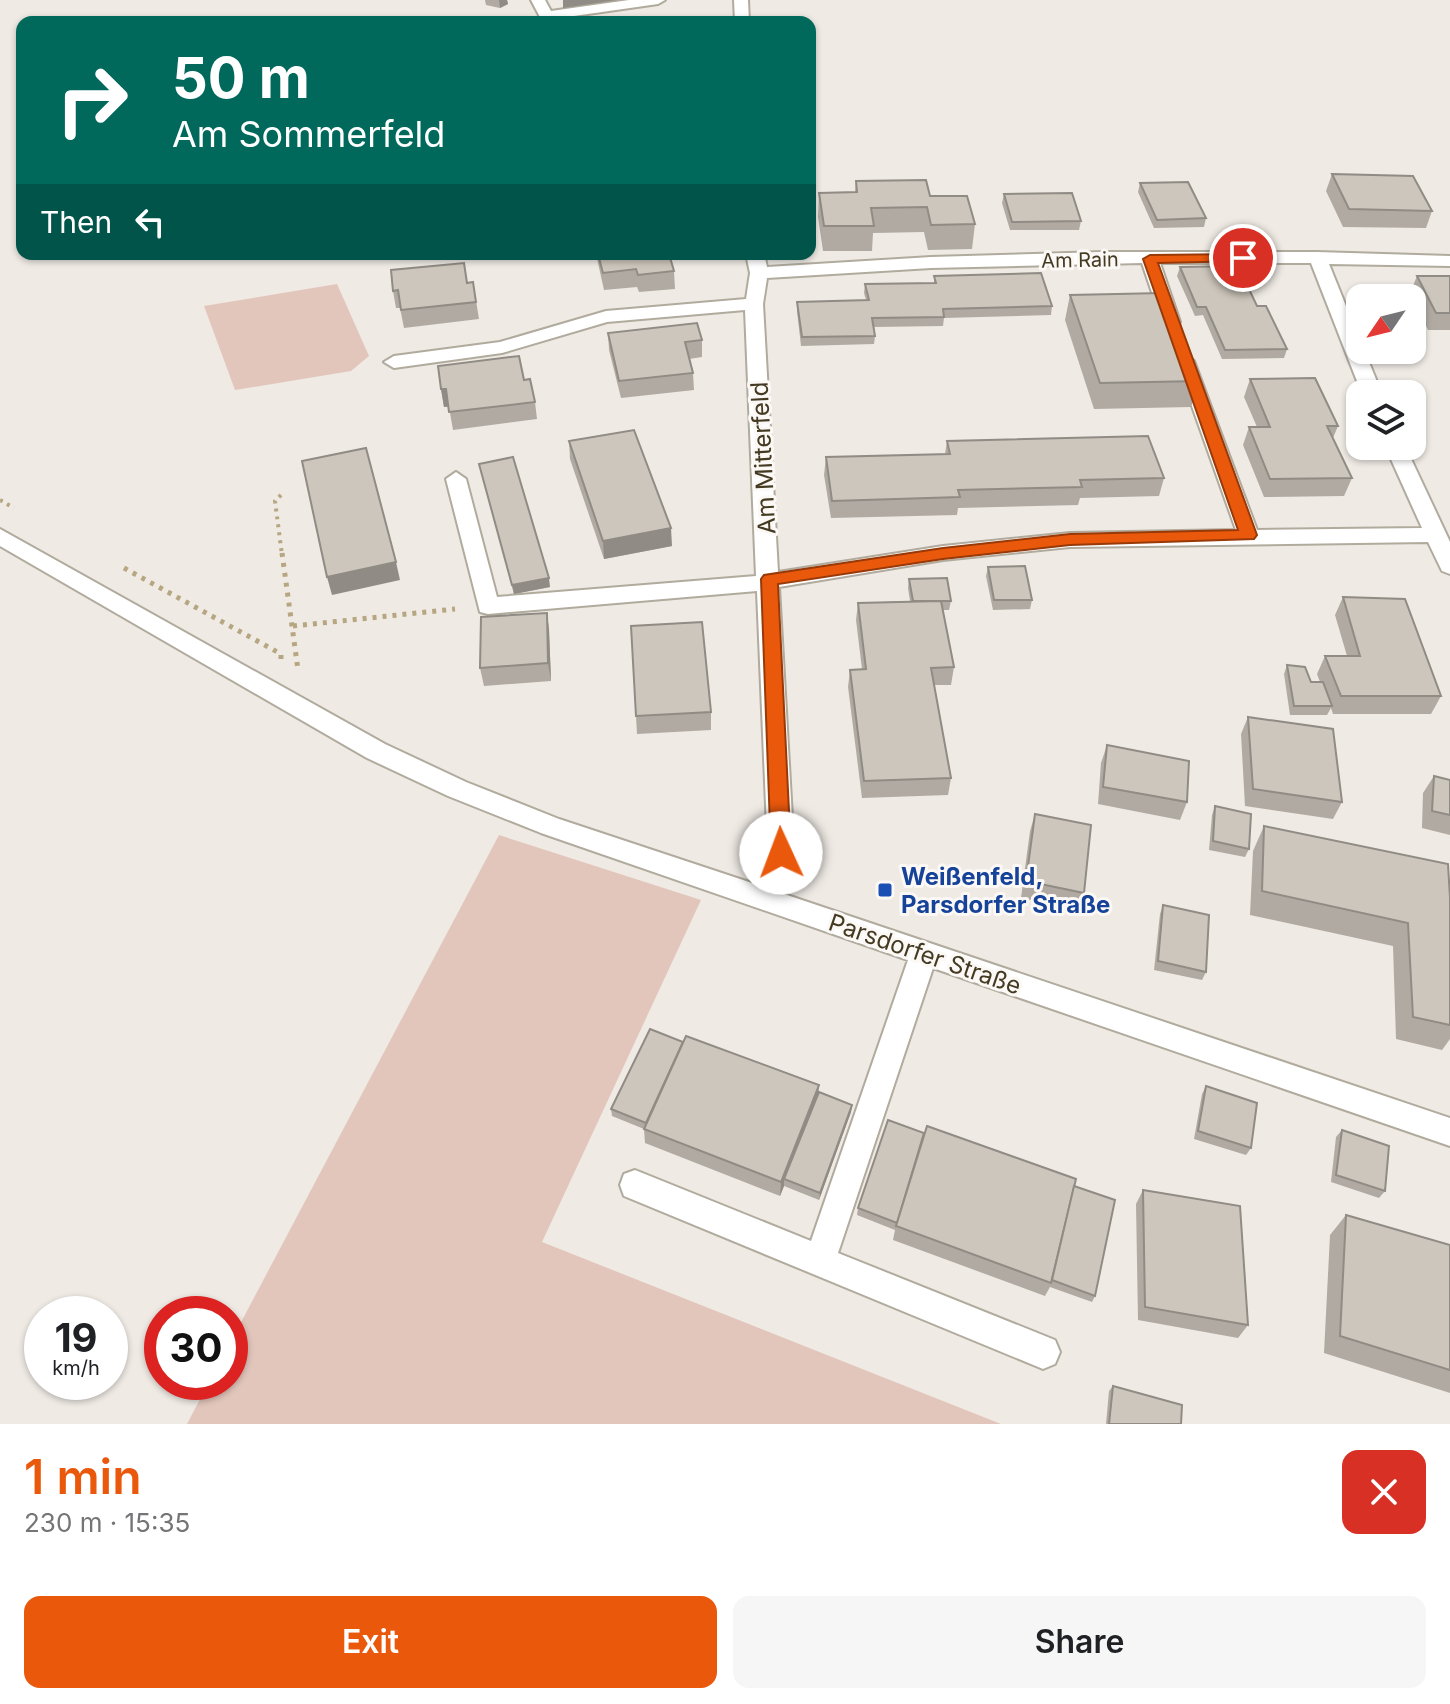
<!DOCTYPE html>
<html lang="en">
<head>
<meta charset="utf-8">
<style>
  body { margin:0; font-family:Inter,sans-serif; background:#f6f6f6; color:#202124; height:100vh; display:flex; flex-direction:column; font-size:30px; white-space:nowrap }
  * { box-sizing:border-box; margin:0 }
  p { font-size:26px; color:#757577 }
  .icon { flex:none; width:44px; height:44px; fill:none; stroke:currentColor; stroke-width:2; stroke-linecap:round; stroke-linejoin:round }
  .map { position:relative; height:1424px; overflow:hidden }
  .side { display:flex; flex-direction:column; background:#fff; flex:1 }
  .side>* { flex:none }
  .banner { position:absolute; left:16px; top:16px; width:800px; height:244px; border-radius:16px; box-shadow:0 2px 6px #0004; background:#00695c; color:#fff; overflow:hidden }
  .needle { width:52px; rotate:235deg }
  .fabs { position:absolute; left:1346px; top:284px; display:grid; gap:16px }
  .fabs a { display:grid; place-items:center; width:80px; height:80px; border-radius:16px; background:#fff; box-shadow:0 2px 6px #0004; font-size:40px }
  .speed { position:absolute; left:24px; top:1296px; display:flex; gap:16px; font-size:40px; font-weight:700; text-align:center }
  .speed>* { display:grid; place-content:center; width:104px; height:104px; border-radius:50%; background:#fff; box-shadow:0 2px 6px #0004; line-height:1 }
  .speed small { font-size:20px; font-weight:400 }
  .speed .limit { border:12px solid #d22; background:#fff; color:#111 }
  .pin { position:absolute; display:grid; place-items:center; width:68px; height:68px; color:#fff; margin:-34px; border:4px solid #fff; border-radius:50%; box-shadow:0 2px 8px #0007 }
  .me { position:absolute; width:88px; margin:-44px; rotate:358deg; stroke-linejoin:round; filter:drop-shadow(0 0 6px #0008) }
  .turn { display:flex; align-items:center; gap:28px; height:168px; padding:0 24px; font-size:36px }
  .turn .icon { width:104px; height:104px; stroke-width:2.5 }
  .turn b { display:block; font-size:56px; line-height:68px }
  .then { display:flex; align-items:center; height:76px; padding:0 24px; background:#0003; gap:16px; font-size:30px }
  .round { display:grid; place-items:center; flex:none; width:84px; height:84px; border-radius:16px; background:#f6f6f6 }
  .headline { display:flex; align-items:center; justify-content:space-between; height:136px; padding:0 24px }
  h1 { font-size:48px; font-weight:600; line-height:60px; color:#ea580c }
  .button { display:flex; gap:16px; margin-top:auto; padding:16px 24px }
  .button a { flex:1; height:92px; border-radius:16px; background:#ea580c; color:#fff; font-size:32px; font-weight:600; line-height:92px; text-align:center }
  .button a+a { background:#f6f6f6; color:#202124 }
  .map>svg:first-child { display:block }
</style>
</head>
<body>
<div class="map">
<svg width="1450" height="1424" viewBox="0 0 1450 1424">
  <rect width="100%" height="100%" fill="#efeae4"/>
  <g fill="#e2c6bb">
    <polygon points="337,284 369,356 351,371 235,390 204,306"/>
    <polygon points="499,835 701,900 542,1242 1001,1424 187,1424 209,1382 230,1382 230,1343"/>
  </g>
  <g fill="none" stroke-linecap="round" stroke-linejoin="round">
    <defs>
      <g id="minor">
        <polygon points="531,0 545,0 551,11 629,0 665,0 658,4 546,20 541,19"/>
        <polygon points="734,0 748,0 749,22 735,22"/>
        <polygon points="1104,252 1317,252 1450,256 1450,266 1329,264 1360,341 1360,350 1364,350 1382,394 1362,394 1311,263 1160,263 1180,322 1171,328 1162,322 1142,263 931,268 767,278 763,304 778,572 943,546 1070,533 1236,530 1176,361 1185,355 1194,361 1257,530 1422,528 1385,446 1405,446 1450,542 1450,574 1442,571 1428,542 1070,547 943,560 779,587 794,853 793,869 784,894 1450,1118 1450,1146 933,968 838,1253 1055,1340 1060,1352 1055,1364 1043,1369 624,1196 620,1185 624,1174 635,1170 811,1241 908,960 541,833 448,796 367,758 0,546 0,529 385,744 466,782 559,819 761,886 768,853 757,591 488,614 480,612 446,479 456,472 466,479 497,597 756,576 745,310 607,322 502,353 394,368 384,362 394,356 500,342 606,311 746,299 750,273 746,254 764,254 767,267 931,257"/>
      </g>
    </defs>
    <use href="#minor" stroke="#b1ab9e" stroke-width="4"/>
    <g stroke="#b6a681" stroke-width="4" stroke-dasharray="3 5" stroke-linecap="butt">
      <polyline points="281,495 275,501 282,555"/>
      <polyline points="0,500 14,508"/>
    </g>
    <g stroke="#b6a681" stroke-width="5" stroke-dasharray="4 6" stroke-linecap="butt">
      <polyline points="282,553 298,670"/>
      <polyline points="124,568 281,654 281,661"/>
      <polyline points="293,626 455,609"/>
    </g>
    <use href="#minor" fill="#fff" fill-rule="evenodd"/>
  </g>
  <g fill="#b0aaa2">
    <polygon points="485,0 507,0 508,4 500,8 486,5"/>
    <polygon points="1332,174 1432,211 1426,228 1343,227 1326,191"/>
    <polygon points="856,181 930,196 975,224 972,249 928,250 924,232 873,233 872,251 823,251 818,217 819,193 855,192"/>
    <polygon points="1140,183 1206,218 1204,227 1154,228 1138,192"/>
    <polygon points="1004,194 1081,221 1079,230 1010,230 1002,203"/>
    <polygon points="596,254 669,254 674,271 675,289 639,292 637,287 604,290"/>
    <polygon points="1180,267 1257,306 1287,349 1284,358 1222,359 1203,315 1195,316 1177,276"/>
    <polygon points="934,276 1052,306 1051,315 944,318 943,326 874,327 875,336 874,344 801,346 797,311 797,302 866,300 864,293 865,284 934,283"/>
    <polygon points="1417,276 1450,276 1450,330 1428,330 1410,293"/>
    <polygon points="473,282 479,319 404,328 400,308 396,308 393,291"/>
    <polygon points="1070,295 1199,381 1191,407 1094,409 1065,320"/>
    <polygon points="608,333 702,340 702,357 689,359 693,373 694,390 621,398 609,350"/>
    <polygon points="1250,379 1338,426 1333,438 1352,478 1344,496 1264,497 1243,445 1249,427 1257,427 1244,397"/>
    <polygon points="524,380 535,402 537,419 453,430 449,407 444,407 441,389"/>
    <polygon points="569,441 672,546 604,559 570,459"/>
    <polygon points="947,441 1164,478 1159,496 1080,498 1078,505 958,508 957,515 831,518 824,475 826,457 945,454"/>
    <polygon points="479,464 550,587 514,594"/>
    <polygon points="988,567 1032,600 1030,609 993,610 986,576"/>
    <polygon points="909,579 951,601 949,610 943,610 954,667 951,685 934,685 951,778 948,795 862,798 848,687 850,670 862,669 856,620 858,603 910,601 908,588"/>
    <polygon points="1343,597 1441,696 1431,714 1333,714 1331,708 1327,715 1290,715 1284,674 1287,665 1311,682 1320,682 1317,674 1325,656 1347,656 1335,615"/>
    <polygon points="547,613 549,630 551,681 484,686 480,668"/>
    <polygon points="631,626 711,712 711,730 637,734"/>
    <polygon points="1248,717 1342,802 1333,819 1245,806 1241,734"/>
    <polygon points="1107,745 1187,802 1180,820 1098,804 1101,763"/>
    <polygon points="1434,776 1450,780 1450,835 1422,828 1423,793"/>
    <polygon points="1215,806 1249,849 1245,857 1209,850 1212,815"/>
    <polygon points="1035,814 1084,893 1079,910 1021,898 1030,831"/>
    <polygon points="1264,826 1450,898 1450,1039 1442,1050 1396,1039 1393,946 1250,915 1253,851"/>
    <polygon points="1163,905 1206,972 1202,980 1154,970 1160,914"/>
    <polygon points="1206,1086 1251,1148 1246,1155 1194,1139 1202,1094"/>
    <polygon points="819,1092 852,1105 851,1112 819,1200 784,1186 780,1196 645,1143 644,1129 612,1116 611,1109"/>
    <polygon points="1342,1130 1385,1191 1379,1198 1331,1182 1336,1137"/>
    <polygon points="1074,1186 1095,1296 1092,1302 1050,1287 1045,1296 893,1240 895,1230 857,1215 858,1208"/>
    <polygon points="1143,1190 1248,1325 1238,1338 1138,1320 1136,1204"/>
    <polygon points="1346,1215 1450,1245 1450,1393 1324,1353 1330,1235"/>
    <polygon points="1113,1386 1181,1424 1106,1424 1109,1391"/>
  </g>
  <g fill="#908b84">
    <polygon points="499,0 507,0 508,4 500,8"/>
    <polygon points="563,0 618,0 563,8"/>
    <polygon points="441,389 446,389 450,406 444,407"/>
    <polygon points="671,528 672,546 604,559 603,541"/>
    <polygon points="396,562 400,580 332,595 327,577"/>
    <polygon points="549,578 550,587 514,594 512,585"/>
    <polygon points="547,613 549,630 551,681 548,663"/>
    <polygon points="819,1085 818,1100 784,1179 784,1186 780,1196 781,1182"/>
    <polygon points="852,1105 851,1112 819,1200 820,1193"/>
  </g>
  <g fill="#cdc6bc" stroke="#908b84" stroke-width="2">
    <polygon points="1332,174 1413,176 1432,211 1349,209"/>
    <polygon points="926,180 930,196 967,196 975,224 931,225 927,207 871,208 874,226 824,226 819,193 857,192 856,181"/>
    <polygon points="1188,182 1206,218 1157,220 1140,183"/>
    <polygon points="1072,193 1081,221 1012,222 1004,194"/>
    <polygon points="598,254 669,254 674,271 638,275 636,269 603,273"/>
    <polygon points="464,263 467,283 473,282 476,302 401,310 398,290 393,291 391,270"/>
    <polygon points="1238,266 1257,306 1266,306 1287,349 1225,350 1206,307 1197,307 1180,267"/>
    <polygon points="1041,273 1052,306 943,309 944,317 872,318 875,336 802,337 797,302 869,300 865,284 936,283 934,276"/>
    <polygon points="1417,276 1450,276 1450,313 1436,313"/>
    <polygon points="1163,293 1199,381 1100,383 1070,295"/>
    <polygon points="697,323 702,340 685,342 693,373 619,381 608,333"/>
    <polygon points="519,356 524,380 530,379 535,402 449,412 446,389 441,389 438,366"/>
    <polygon points="1315,378 1338,426 1327,426 1352,478 1270,479 1249,427 1270,427 1250,379"/>
    <polygon points="634,430 671,528 603,541 569,441"/>
    <polygon points="1148,436 1164,478 1080,480 1082,487 958,490 960,497 832,501 826,457 950,454 947,441"/>
    <polygon points="366,448 396,562 327,577 302,461"/>
    <polygon points="513,457 549,578 512,585 479,464"/>
    <polygon points="1025,566 1032,600 994,600 988,567"/>
    <polygon points="947,578 951,601 913,601 909,579"/>
    <polygon points="1343,597 1405,599 1441,696 1341,696 1325,656 1360,656"/>
    <polygon points="941,601 954,667 931,668 951,778 864,781 850,670 866,669 858,603"/>
    <polygon points="547,613 548,663 480,668 481,617"/>
    <polygon points="702,622 711,712 636,716 631,626"/>
    <polygon points="1287,665 1305,667 1311,682 1323,682 1332,706 1294,706"/>
    <polygon points="1248,717 1333,729 1342,802 1253,789"/>
    <polygon points="1107,745 1189,761 1187,802 1103,787"/>
    <polygon points="1434,776 1450,780 1450,815 1432,811"/>
    <polygon points="1215,806 1251,814 1249,849 1213,841"/>
    <polygon points="1035,814 1091,825 1084,893 1026,881"/>
    <polygon points="1264,826 1448,864 1450,898 1450,1025 1413,1017 1408,923 1262,891"/>
    <polygon points="1163,905 1209,915 1206,972 1158,961"/>
    <polygon points="650,1029 683,1042 646,1123 611,1109"/>
    <polygon points="686,1036 819,1085 781,1182 644,1129"/>
    <polygon points="1206,1086 1257,1103 1251,1148 1198,1131"/>
    <polygon points="819,1092 852,1105 820,1193 784,1179"/>
    <polygon points="888,1120 924,1133 897,1223 858,1208"/>
    <polygon points="927,1126 1076,1179 1051,1283 896,1226"/>
    <polygon points="1342,1130 1389,1146 1385,1191 1336,1175"/>
    <polygon points="1074,1186 1115,1200 1095,1296 1052,1280"/>
    <polygon points="1143,1190 1240,1206 1248,1325 1145,1307"/>
    <polygon points="1346,1215 1450,1245 1450,1370 1340,1336"/>
    <polygon points="1113,1386 1182,1405 1181,1424 1109,1424"/>
  </g>
  <polygon fill="#ea580c" stroke="#983908" stroke-width="2" points="1243,254 1248,255 1248,261 1158,263 1257,535 1254,539 1070,545 943,559 778,584 791,853 788,858 774,858 771,853 761,579 764,575 943,548 1070,534 1238,530 1143,259 1150,255"/>
  <rect fill="#1a4fb4" stroke="#fbf8f5" stroke-width="3" x="877" y="882" width="16" height="16" rx="4"/>
  <g text-anchor="middle" dominant-baseline="central" stroke-width="6" stroke-linejoin="round" paint-order="stroke">
    <g font-size="20" fill="#433a21" stroke="#fbf8f5">
      <text transform="translate(1080 260) rotate(-1)">Am Rain</text>
    </g>
    <g font-size="24" fill="#433a21" stroke="#fbf8f5">
      <text transform="translate(763 458) rotate(-93)">Am Mitterfeld</text>
      <text transform="translate(925 954) rotate(19)">Parsdorfer Straße</text>
    </g>
    <g font-size="24" font-weight="bold" fill="#164399" stroke="#fbf8f5" text-anchor="start">
      <text x="901" y="876">Weißenfeld,<tspan x="901" dy="28">Parsdorfer Straße</tspan></text>
    </g>
  </g>
</svg>
<div class="fabs">
<a><svg class="needle" viewBox="-14 -14 28 28"><path d="M0-13l5 13h-10z" fill="#e53935"/><path d="M0 13l5-13h-10z" fill="#757577"/></svg></a>
<a><svg class="icon" aria-label="layers" viewBox="0 0 24 24"><path d="M12 4l9 5-9 5-9-5zM3 14l9 5 9-5"/></svg></a>
</div>
<div class="speed"><div>19<small>km/h</small></div><div class="limit">30</div></div>
<div class="pin" style="left:1243px;top:258px;background:#d93025"><svg class="icon" aria-label="arrive" viewBox="0 0 24 24"><path d="M6 21V4h12l-3 4 3 4H6"/></svg></div>
<svg class="me" style="left:781px;top:853px" viewBox="-20 -20 40 40"><circle r="19" fill="#fff"/><path d="M0-13L10 11 0 6-10 11z" fill="#ea580c"/></svg>
<div class="banner">
<div class="turn"><svg class="icon" aria-label="right" viewBox="0 0 24 24"><path d="M7 20v-9h11M14 6l5 5-5 5"/></svg><div><b>50 m</b>Am Sommerfeld</div></div>
<div class="then">Then<svg class="icon" aria-label="left" viewBox="0 0 24 24"><path d="M17 20v-9H6M10 6l-5 5 5 5"/></svg></div>
</div>
</div>
<section class="side">
<div class="headline"><div><h1>1 min</h1><p>230 m · 15:35</p></div><a class="round" style="background:#d93025;color:#fff"><svg class="icon" aria-label="close" viewBox="0 0 24 24"><path d="M6 6l12 12M18 6L6 18"/></svg></a></div>
<div class="button"><a>Exit</a><a>Share</a></div>
</section>
</body>
</html>
